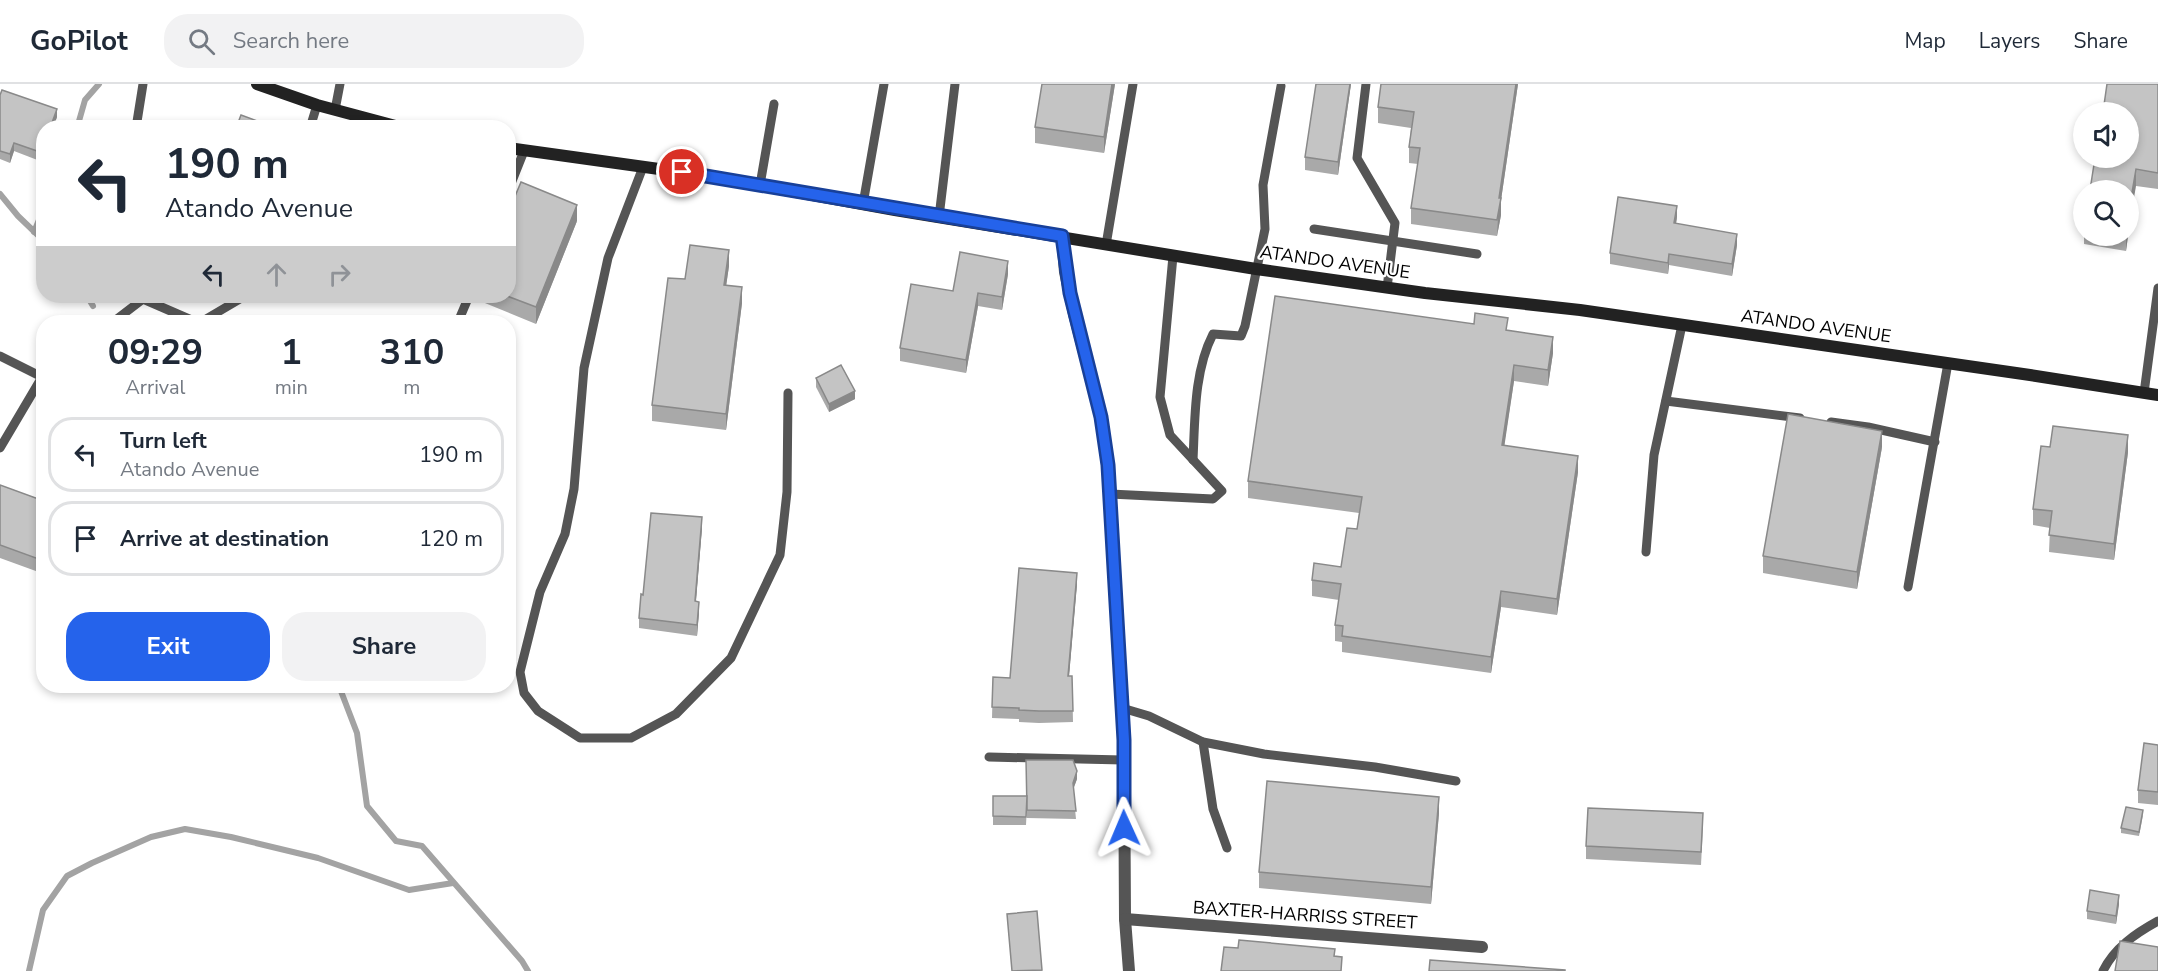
<!DOCTYPE html>
<html lang="en">
<head>
<meta charset="utf-8">
<style>
  body { margin:0; font-family:"Nunito Sans",sans-serif; background:#f2f2f3; color:#1f2937; height:100vh; display:flex; flex-direction:column; font-size:22px; white-space:nowrap }
  * { box-sizing:border-box; margin:0 }
  p { font-size:20px; color:#747a83 }
  .icon { flex:none; width:33px; height:33px; fill:none; stroke:currentColor; stroke-width:2; stroke-linecap:round; stroke-linejoin:round }
  .map { position:relative; flex:1; overflow:hidden }
  .sheet { position:absolute; left:36px; top:231px; width:480px; height:378px; display:flex; flex-direction:column; background:#fff; border-radius:24px; box-shadow:0 3px 9px #0003 }
  .sheet>* { flex:none }
  .hud { position:absolute; left:36px; top:36px; width:480px; height:183px; border-radius:24px; box-shadow:0 3px 9px #0003; background:#fff; color:#1f2937; overflow:hidden }
  .buttons { position:absolute; left:2073px; top:18px; display:grid; gap:12px }
  .buttons a { display:grid; place-items:center; width:66px; height:66px; border-radius:50%; background:#fff; box-shadow:0 3px 9px #0003; font-size:30px }
  .pin { position:absolute; display:grid; place-items:center; width:51px; height:51px; color:#fff; margin:-26px; border:3px solid #fff; border-radius:50%; box-shadow:0 2px 6px #0007 }
  .me { position:absolute; width:66px; margin:-33px; rotate:359deg; stroke-linejoin:round; filter:drop-shadow(0 0 4px #0008) }
  .turn { display:flex; align-items:center; gap:21px; height:126px; padding:0 30px; font-size:27px }
  .turn .icon { width:78px; height:78px; stroke-width:2.5 }
  .turn b { display:block; font-size:42px; line-height:51px }
  .lanes { display:flex; align-items:center; height:57px; padding:0 30px; background:#0003; justify-content:center; gap:30px; direction:ltr }
  .lanes .off { opacity:.35 }
  .eta { display:flex; justify-content:space-evenly; align-items:center; height:102px; text-align:center }
  .eta b { font-size:36px; font-weight:700; line-height:42px }
  .cta { display:flex; gap:12px; margin-top:auto; padding:12px 30px }
  .cta a { flex:1; height:69px; border-radius:24px; background:#2563eb; color:#fff; font-size:24px; font-weight:700; line-height:69px; text-align:center }
  .cta a+a { background:#f2f2f3; color:#1f2937 }
  ul { padding:0; list-style:none }
  li { display:flex; align-items:center; gap:18px; height:75px; margin:0 12px 9px; padding:0 18px; border:3px solid #e0e1e3; border-radius:24px }
  li div { flex:1 }
  li b { display:block; font-size:22px }
  li em { font-style:normal }
  header { display:flex; align-items:center; gap:36px; box-sizing:border-box; height:84px; padding:0 30px; background:#fff; border-bottom:2px solid #e0e1e3 }
  header strong { font-size:28px }
  nav { display:flex; gap:33px; margin-inline-start:auto; font-size:21px }
  .search { width:420px; height:54px; background:#f2f2f3; display:flex; align-items:center; gap:15px; box-sizing:border-box; padding:0 21px; border-radius:24px; color:#747a83; font-size:22px }
  .map>svg:first-child { display:block }
</style>
</head>
<body>
<header>
<strong>GoPilot</strong>
<div class="search"><svg class="icon" aria-label="search" viewBox="0 0 24 24"><circle cx="10" cy="10" r="6"/><path d="M15 15l6 6"/></svg>Search here</div>
<nav><a>Map</a><a>Layers</a><a>Share</a></nav>
</header>
<div class="map">
<svg width="2158" height="887" viewBox="0 0 2158 887">
  <rect width="100%" height="100%" fill="#fff"/>
  <g fill="none" stroke-linecap="round" stroke-linejoin="round">
    <g stroke="#a3a3a3" stroke-width="6">
      <polyline points="77,44 85,16 99,0"/>
      <polyline points="0,110 18,132 44,157"/>
      <polyline points="34,148 44,124"/>
      <polyline points="87,212 93,222"/>
      <polyline points="339,602 357,649 367,722 396,757 422,762 522,877 528,887"/>
      <polyline points="29,887 43,826 67,792 92,779 151,753 185,745 231,753 318,774 409,806 453,799"/>
    </g>
    <g stroke="#555" stroke-width="9">
      <polyline points="1366,0 1357,74 1395,139 1387,204"/>
      <polyline points="335,26 340,0"/>
      <polyline points="136,44 143,0"/>
      <polyline points="310,44 317,21"/>
      <polyline points="643,83 608,174 584,284 574,405 565,450 540,508 520,588 524,609 538,627 580,654 631,654 676,630 731,574 780,471 787,408 788,309"/>
      <polyline points="760,101 774,20"/>
      <polyline points="508,107 524,67"/>
      <polyline points="863,120 884,0"/>
      <polyline points="939,133 955,0"/>
      <polyline points="1314,145 1477,170"/>
      <polyline points="1106,161 1133,0"/>
      <polyline points="143,215 196,238"/>
      <polyline points="113,238 143,215 142,212"/>
      <polyline points="201,238 245,212"/>
      <polyline points="458,238 469,212"/>
      <polyline points="0,272 42,293 44,292"/>
      <polyline points="2144,309 2158,204"/>
      <polyline points="1666,317 1800,334"/>
      <polyline points="1831,338 1868,343 1935,358"/>
      <polyline points="0,364 42,293 44,294"/>
      <path d="M1193,376C1195,334 1194,287 1213,250L1241,252L1245,242L1265,145L1263,101L1281,2"/>
      <polyline points="1110,410 1213,415 1222,407 1170,351 1160,313 1173,172"/>
      <polyline points="1646,468 1654,371 1682,241"/>
      <polyline points="1908,503 1948,279"/>
      <polyline points="1122,624 1149,632 1203,658 1264,670 1375,683 1456,697"/>
      <polyline points="1203,658 1213,725 1227,764"/>
      <polyline points="989,673 1123,676"/>
      <path d="M2103,887C2114,864 2136,849 2158,837"/>
    </g>
    <g stroke="#555" stroke-width="12">
      <polyline points="1062,152 1065,188 1074,230 1101,334 1108,381 1124,656 1125,835 1129,887"/>
      <polyline points="1125,835 1482,863"/>
    </g>
    <g stroke="#222" stroke-width="12">
      <polyline points="257,0 317,21 403,44"/>
      <polyline points="508,64 702,91 895,126 1256,185 1425,209 1580,226 2030,291 2158,311"/>
    </g>
  </g>
  <g fill="#a9a9a9">
    <polygon points="1115,0 1104,69 1035,59 1035,43"/>
    <polygon points="1316,0 1351,0 1338,91 1305,86 1305,73"/>
    <polygon points="1381,0 1518,0 1501,116 1501,131 1497,152 1411,140 1411,124 1418,80 1409,79 1409,63 1411,44 1378,39 1378,23"/>
    <polygon points="2107,0 2158,0 2158,105 2136,102"/>
    <polygon points="0,11 57,33 53,44 44,44 40,77 14,67 10,79 0,75"/>
    <polygon points="1677,133 1676,140 1737,161 1732,192 1669,181 1668,190 1610,180 1610,169"/>
    <polygon points="577,137 536,240 480,217 480,212 508,212"/>
    <polygon points="2084,152 2128,152 2126,167 2084,160"/>
    <polygon points="729,182 726,201 742,219 726,346 652,337 652,321 685,195"/>
    <polygon points="1008,190 1002,226 978,222 966,289 900,277 900,264 953,207"/>
    <polygon points="1508,246 1553,269 1548,302 1514,297 1504,361 1578,388 1557,531 1501,523 1491,589 1342,568 1342,558 1335,557 1335,541 1339,516 1312,512 1312,496 1341,483 1357,445 1359,429 1248,414 1248,397"/>
    <polygon points="816,294 855,315 829,328 816,303"/>
    <polygon points="1882,363 1857,505 1763,489 1763,472"/>
    <polygon points="2128,368 2114,476 2049,468 2050,444 2033,441 2033,425"/>
    <polygon points="0,401 44,417 44,490 0,474"/>
    <polygon points="702,444 696,517 699,528 697,552 639,544 639,534 643,511"/>
    <polygon points="1077,500 1069,592 1072,592 1073,638 1039,639 1019,638 1019,635 992,634 993,593 1010,594"/>
    <polygon points="2158,661 2158,721 2138,719 2138,706"/>
    <polygon points="1077,695 1073,705 1076,735 1027,734 1027,721 1026,741 993,741 993,712 1026,712"/>
    <polygon points="1439,729 1431,820 1259,804 1259,788"/>
    <polygon points="2143,731 2139,752 2121,749 2121,744"/>
    <polygon points="1703,742 1701,781 1586,775 1586,762"/>
    <polygon points="2119,820 2116,840 2087,835 2087,827"/>
    <polygon points="1037,827 1042,887 1012,887 1007,830"/>
  </g>
  <g fill="#898989">
    <polygon points="1112,0 1115,0 1104,69 1104,53"/>
    <polygon points="1350,0 1351,0 1338,91 1338,78"/>
    <polygon points="1516,0 1518,0 1501,116 1501,131 1497,152 1499,114"/>
    <polygon points="57,25 57,33 53,44 50,44"/>
    <polygon points="14,59 14,67 10,79 10,70"/>
    <polygon points="44,60 44,69 40,77 40,68"/>
    <polygon points="2136,85 2136,102 2128,149 2128,132"/>
    <polygon points="577,121 577,137 536,240 536,223"/>
    <polygon points="1677,122 1677,133 1674,151 1674,139"/>
    <polygon points="1737,150 1737,161 1732,192 1732,180"/>
    <polygon points="2126,152 2128,152 2126,167"/>
    <polygon points="729,166 729,182 724,217 724,201"/>
    <polygon points="1669,170 1669,181 1668,190 1668,179"/>
    <polygon points="1008,177 1008,190 1002,226 1002,213"/>
    <polygon points="742,203 742,219 726,346 726,330"/>
    <polygon points="978,209 978,222 966,289 966,276"/>
    <polygon points="1553,253 1553,269 1548,302 1548,286"/>
    <polygon points="1514,281 1514,297 1502,378 1502,361"/>
    <polygon points="855,307 855,315 829,328 829,320"/>
    <polygon points="1882,347 1882,363 1857,505 1857,488"/>
    <polygon points="2128,351 2128,368 2114,476 2114,460"/>
    <polygon points="1578,372 1578,388 1557,531 1557,515"/>
    <polygon points="702,433 702,444 695,528 695,517"/>
    <polygon points="1077,489 1077,500 1068,604 1068,592"/>
    <polygon points="1501,507 1501,523 1491,589 1491,573"/>
    <polygon points="699,518 699,528 697,552 697,541"/>
    <polygon points="1077,687 1077,695 1073,706 1073,699"/>
    <polygon points="1439,713 1439,729 1431,820 1431,803"/>
    <polygon points="2119,811 2119,820 2116,840 2116,832"/>
  </g>
  <g fill="#c4c4c4" stroke="#898989" stroke-width="1.5">
    <polygon points="1042,0 1112,0 1104,53 1035,43"/>
    <polygon points="1316,0 1350,0 1338,78 1305,73"/>
    <polygon points="1381,0 1516,0 1499,114 1501,114 1497,136 1411,124 1420,64 1409,63 1414,28 1378,23"/>
    <polygon points="2107,0 2158,0 2158,89 2136,85 2128,132 2128,106 2090,106 2095,74 2128,74 2128,28 2103,28"/>
    <polygon points="2,6 57,25 50,44 44,44 44,60 40,68 14,59 10,70 0,67 0,11"/>
    <polygon points="241,31 276,44 236,44"/>
    <polygon points="521,98 577,121 536,223 507,212 508,212 508,129"/>
    <polygon points="1618,113 1677,122 1674,139 1737,150 1732,180 1669,170 1668,179 1610,169"/>
    <polygon points="690,161 729,166 724,201 742,203 726,330 652,321 668,194 685,195"/>
    <polygon points="960,168 1008,177 1002,213 978,209 966,276 900,264 911,200 953,207"/>
    <polygon points="1275,212 1474,240 1475,229 1508,234 1506,246 1553,253 1548,286 1514,281 1502,361 1578,372 1557,515 1501,507 1491,573 1342,552 1343,542 1335,541 1341,500 1312,496 1314,479 1341,483 1347,444 1357,445 1362,413 1248,397"/>
    <polygon points="841,281 855,307 829,320 816,294"/>
    <polygon points="1788,330 1882,347 1857,488 1763,472"/>
    <polygon points="2053,342 2128,351 2114,460 2049,451 2052,427 2033,425 2041,362 2050,363"/>
    <polygon points="0,401 44,417 44,477 0,461"/>
    <polygon points="651,429 702,433 695,517 699,518 697,541 639,534 641,510 643,511"/>
    <polygon points="1019,484 1077,489 1068,592 1072,592 1073,627 1039,627 1019,626 1019,624 992,623 993,593 1010,594"/>
    <polygon points="2144,659 2158,661 2158,708 2138,706"/>
    <polygon points="1026,676 1073,676 1077,687 1073,699 1076,727 1027,726"/>
    <polygon points="1267,697 1439,713 1431,803 1259,788"/>
    <polygon points="993,712 1027,712 1026,733 993,732"/>
    <polygon points="2126,723 2143,726 2139,748 2121,744"/>
    <polygon points="1588,724 1703,729 1701,768 1586,762"/>
    <polygon points="2090,806 2119,811 2116,832 2087,827"/>
    <polygon points="1037,827 1042,886 1012,887 1007,830"/>
    <polygon points="1239,856 1335,865 1334,872 1342,873 1341,887 1221,887 1224,863 1238,864"/>
    <polygon points="2120,857 2158,863 2158,887 2115,887"/>
    <polygon points="1430,876 1565,886 1565,887 1429,887"/>
  </g>
  <g fill="none" stroke-linecap="round" stroke-linejoin="round">
    <defs>
      <polyline id="route" points="682,88 1062,152 1070,209 1101,333 1108,381 1124,656 1124,744"/>
    </defs>
    <use href="#route" stroke="#184099" stroke-width="15"/>
    <use href="#route" stroke="#2563eb" stroke-width="10"/>
  </g>
  <g text-anchor="middle" dominant-baseline="central" stroke-width="4.5" stroke-linejoin="round" paint-order="stroke">
    <g font-size="18" fill="#000" stroke="#fff">
      <text transform="translate(1335 178) rotate(8)">ATANDO AVENUE</text>
      <text transform="translate(1816 242) rotate(8)">ATANDO AVENUE</text>
      <text transform="translate(1305 831) rotate(4)">BAXTER-HARRISS STREET</text>
    </g>
  </g>
</svg>
<div class="buttons">
<a><svg class="icon" aria-label="sound" viewBox="0 0 24 24"><path d="M4 9h4l5-4v14l-5-4H4zM17 9q2 3 0 6"/></svg></a>
<a><svg class="icon" aria-label="search" viewBox="0 0 24 24"><circle cx="10" cy="10" r="6"/><path d="M15 15l6 6"/></svg></a>
</div>
<div class="pin" style="left:682px;top:88px;background:#d93025"><svg class="icon" aria-label="arrive" viewBox="0 0 24 24"><path d="M6 21V4h12l-3 4 3 4H6"/></svg></div>
<svg class="me" style="left:1124px;top:744px" viewBox="-20 -20 40 40"><path d="M0-17L14 15 0 8-14 15z" fill="#2563eb" stroke="#fff" stroke-width="4"/></svg>
<div class="hud">
<div class="turn"><svg class="icon" aria-label="left" viewBox="0 0 24 24"><path d="M17 20v-9H6M10 6l-5 5 5 5"/></svg><div><b>190 m</b>Atando Avenue</div></div>
<div class="lanes"><svg class="icon" aria-label="left" viewBox="0 0 24 24"><path d="M17 20v-9H6M10 6l-5 5 5 5"/></svg><svg class="icon off" aria-label="ahead" viewBox="0 0 24 24"><path d="M12 20V5M6 11l6-6 6 6"/></svg><svg class="icon off" aria-label="right" viewBox="0 0 24 24"><path d="M7 20v-9h11M14 6l5 5-5 5"/></svg></div>
</div>
<section class="sheet">
<div class="eta">
<div><b>09:29</b><p>Arrival</p></div>
<div><b>1</b><p>min</p></div>
<div><b>310</b><p>m</p></div>
</div>
<ul>
<li><svg class="icon" aria-label="left" viewBox="0 0 24 24"><path d="M17 20v-9H6M10 6l-5 5 5 5"/></svg><div><b>Turn left</b><p>Atando Avenue</p></div><em>190 m</em></li>
<li><svg class="icon" aria-label="arrive" viewBox="0 0 24 24"><path d="M6 21V4h12l-3 4 3 4H6"/></svg><div><b>Arrive at destination</b></div><em>120 m</em></li>
</ul>
<div class="cta"><a>Exit</a><a>Share</a></div>
</section>
</div>
</body>
</html>
